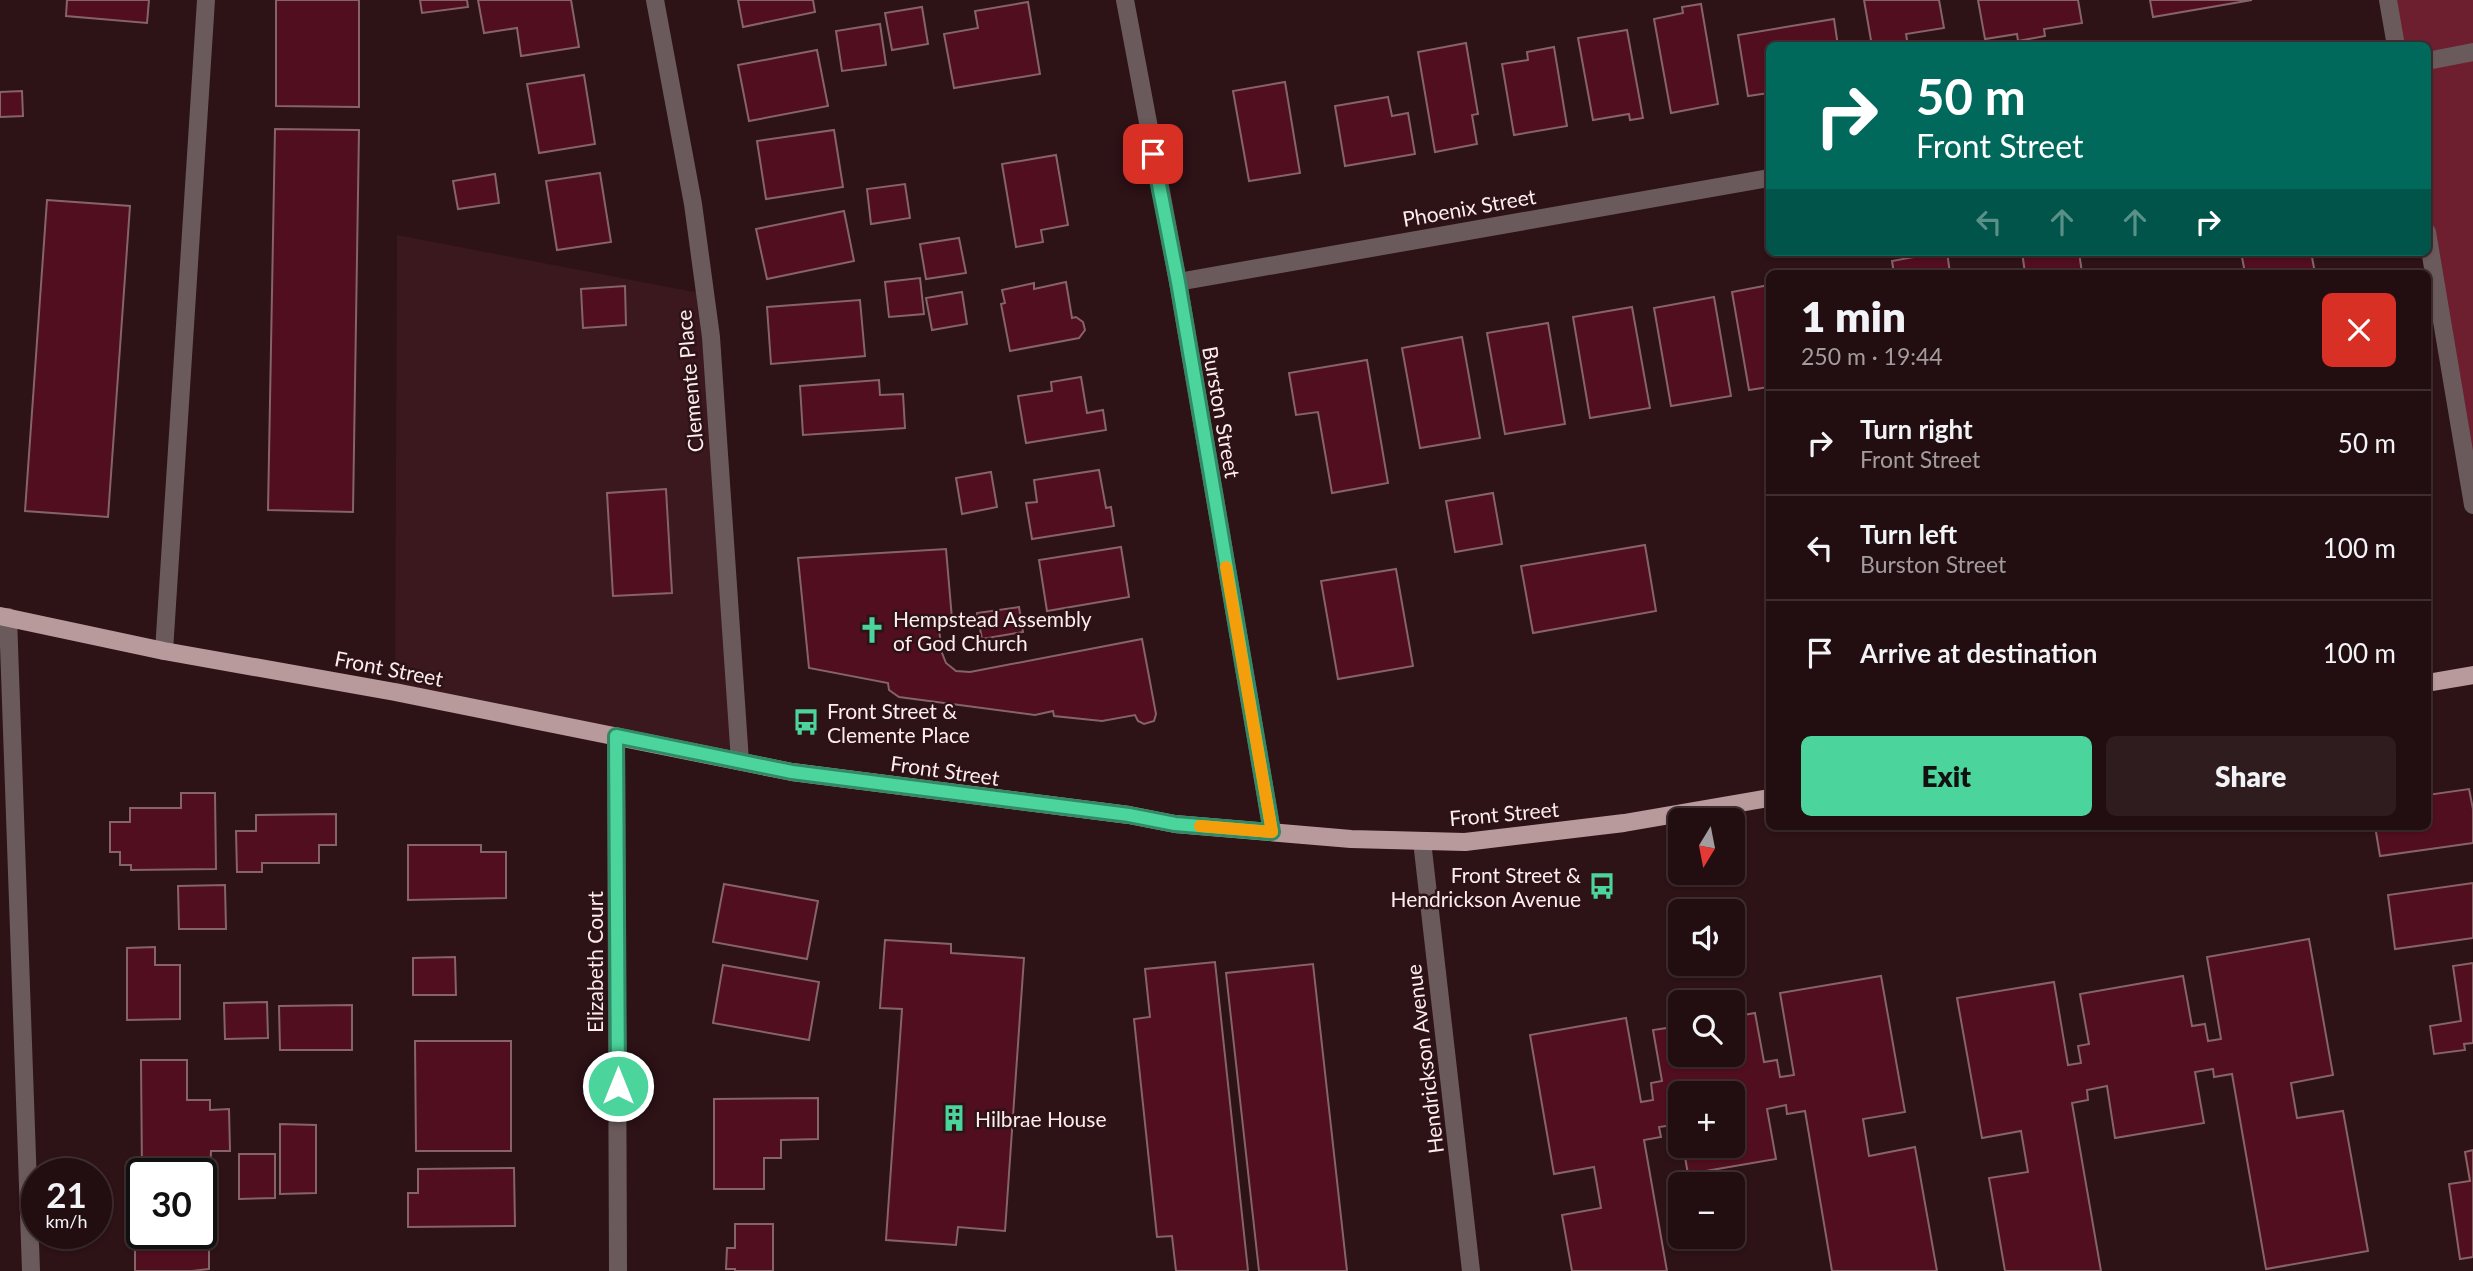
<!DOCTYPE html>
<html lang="en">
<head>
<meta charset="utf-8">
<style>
  body { margin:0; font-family:Lato,sans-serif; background:#2e1c1e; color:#f1f3f6; height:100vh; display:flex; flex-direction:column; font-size:26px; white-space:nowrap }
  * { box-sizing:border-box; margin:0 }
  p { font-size:23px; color:#a29c9f }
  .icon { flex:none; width:38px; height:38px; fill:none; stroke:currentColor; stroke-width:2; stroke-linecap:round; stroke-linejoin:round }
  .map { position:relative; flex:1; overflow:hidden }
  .sheet { position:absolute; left:1766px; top:270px; width:665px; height:560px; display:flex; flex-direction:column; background:#220e10; border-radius:10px; box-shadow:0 2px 5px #0004,0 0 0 2px #3f2e30 }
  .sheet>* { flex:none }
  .top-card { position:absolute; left:1766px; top:42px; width:665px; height:214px; border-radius:10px; box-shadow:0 2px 5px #0004,0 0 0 2px #3f2e30; background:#00695c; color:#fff; overflow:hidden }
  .needle { width:46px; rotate:190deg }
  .buttons { position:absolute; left:1668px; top:808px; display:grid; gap:14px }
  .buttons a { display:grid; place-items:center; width:77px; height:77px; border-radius:10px; background:#220e10; box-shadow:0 2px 5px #0004,0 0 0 2px #3f2e30; font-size:35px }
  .speed { position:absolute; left:21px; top:1158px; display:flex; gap:14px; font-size:35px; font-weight:700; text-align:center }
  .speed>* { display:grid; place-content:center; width:91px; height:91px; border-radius:50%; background:#220e10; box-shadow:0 2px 5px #0004,0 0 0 2px #3f2e30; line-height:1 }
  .speed small { font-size:18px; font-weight:400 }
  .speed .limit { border:4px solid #111; border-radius:10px; background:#fff; color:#111 }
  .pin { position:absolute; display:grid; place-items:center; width:60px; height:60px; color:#fff; margin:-30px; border-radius:14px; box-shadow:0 4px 10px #0006 }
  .me { position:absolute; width:77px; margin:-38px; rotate:0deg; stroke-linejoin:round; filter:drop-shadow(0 0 5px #0008) }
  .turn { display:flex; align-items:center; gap:24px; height:147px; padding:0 35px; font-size:32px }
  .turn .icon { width:91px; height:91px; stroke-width:2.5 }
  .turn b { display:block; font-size:49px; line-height:60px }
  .lanes { display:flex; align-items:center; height:66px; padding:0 35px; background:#0003; justify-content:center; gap:35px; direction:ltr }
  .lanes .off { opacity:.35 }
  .round { display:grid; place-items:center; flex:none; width:74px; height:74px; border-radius:10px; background:#2e1c1e }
  .headline { display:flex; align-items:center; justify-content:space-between; height:119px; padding:0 35px }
  h1 { font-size:42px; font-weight:800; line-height:52px }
  .button { display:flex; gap:14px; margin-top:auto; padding:14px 35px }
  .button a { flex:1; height:80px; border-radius:10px; background:#4bd49b; color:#111; font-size:28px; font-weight:800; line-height:80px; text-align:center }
  .button a+a { background:#2e1c1e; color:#f1f3f6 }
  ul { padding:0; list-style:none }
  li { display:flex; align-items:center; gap:21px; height:105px; padding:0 35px; border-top:2px solid #3f2e30 }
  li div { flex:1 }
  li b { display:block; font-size:26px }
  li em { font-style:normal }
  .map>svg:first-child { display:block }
</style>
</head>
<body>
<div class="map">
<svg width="2473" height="1271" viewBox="0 0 2473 1271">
  <rect width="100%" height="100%" fill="#2d1216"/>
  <polygon fill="#3a181d" points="397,235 705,294 740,761 395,692"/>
  <polygon fill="#6e1f2f" points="2388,0 2473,0 2473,505 2427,232 2427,46 2396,45"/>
  <g fill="#510e1e" stroke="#866367" stroke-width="2">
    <polygon points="67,0 149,0 147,23 66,16"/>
    <polygon points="276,0 359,0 359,107 276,106"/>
    <polygon points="420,0 467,0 468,7 422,13"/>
    <polygon points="478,0 571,0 579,47 521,56 517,28 484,33"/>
    <polygon points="738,0 813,0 815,12 743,27"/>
    <polygon points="1864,0 1939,0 1944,28 1906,34 1908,46 1872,46"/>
    <polygon points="1978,0 2078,0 2082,23 2044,29 2045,36 2018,41 2017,34 1985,39"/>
    <polygon points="2150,0 2252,0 2153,17"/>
    <polygon points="1028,2 1040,74 954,88 944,34 978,28 975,11"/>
    <polygon points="1701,4 1718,104 1671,113 1654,19 1683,13 1682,7"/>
    <polygon points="922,7 928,44 892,50 885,13"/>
    <polygon points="1834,19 1838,46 1769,46 1769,93 1748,96 1738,35"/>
    <polygon points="880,24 886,65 842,71 836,31"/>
    <polygon points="1627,30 1643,118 1630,120 1629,114 1593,120 1578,38"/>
    <polygon points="1466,43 1478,114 1472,115 1477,144 1435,152 1418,52"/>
    <polygon points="1554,47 1567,126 1514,135 1502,64 1528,60 1527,52"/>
    <polygon points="817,50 828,106 749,121 738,65"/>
    <polygon points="584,75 595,144 539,153 527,84"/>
    <polygon points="1285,82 1300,173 1249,181 1233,91"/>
    <polygon points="22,91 23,116 0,117 0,92"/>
    <polygon points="1388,97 1392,116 1408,113 1415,154 1345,166 1335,106"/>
    <polygon points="275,129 359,130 353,512 268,510"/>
    <polygon points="834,130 843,187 766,199 757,141"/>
    <polygon points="1056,155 1068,225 1041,230 1043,242 1016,247 1002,164"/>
    <polygon points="600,173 611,242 557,250 546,181"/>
    <polygon points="495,174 499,203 458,209 453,181"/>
    <polygon points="905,184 910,218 871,224 867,189"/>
    <polygon points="47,200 130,206 108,517 25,511"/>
    <polygon points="844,211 854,261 767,279 756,229"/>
    <polygon points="959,238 966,273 926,279 920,244"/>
    <polygon points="1941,252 1947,252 1950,273 1894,273 1892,261"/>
    <polygon points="2022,252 2079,252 2082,273 2025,273"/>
    <polygon points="2241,252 2311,252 2315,273 2245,273"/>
    <polygon points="920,278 924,314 889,317 885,282"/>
    <polygon points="1066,282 1072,318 1076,317 1083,322 1085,330 1079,338 1010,351 1001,304 1005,303 1002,290 1034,283 1034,289"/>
    <polygon points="1769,285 1769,387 1749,390 1732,292"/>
    <polygon points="625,286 626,325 583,328 581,289"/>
    <polygon points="962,292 967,324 932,330 926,298"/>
    <polygon points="1714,297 1731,396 1671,406 1654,308"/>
    <polygon points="860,300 865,356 771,364 767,307"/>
    <polygon points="1632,307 1650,408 1590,418 1573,317"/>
    <polygon points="1548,323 1565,424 1505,434 1487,333"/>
    <polygon points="1462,337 1480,438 1420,448 1402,348"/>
    <polygon points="1367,360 1388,483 1332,493 1318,412 1296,415 1289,373"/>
    <polygon points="1081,377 1087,413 1103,410 1106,430 1026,443 1018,396 1052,391 1051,382"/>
    <polygon points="879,380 880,395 903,394 905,428 803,435 800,386"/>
    <polygon points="1099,470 1106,508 1111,507 1114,526 1032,539 1026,503 1037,502 1034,480"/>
    <polygon points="991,472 997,507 962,514 956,478"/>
    <polygon points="666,489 672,593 613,596 607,493"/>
    <polygon points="1493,493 1502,544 1455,552 1446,501"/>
    <polygon points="1645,545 1656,611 1533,633 1521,566"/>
    <polygon points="1121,547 1129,597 1047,611 1039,560"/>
    <polygon points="946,549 952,619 938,621 942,653 946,663 956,671 970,672 1142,639 1156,714 1154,721 1144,724 1138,721 1135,715 1102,721 1054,716 1053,711 1035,715 899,697 889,690 888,683 809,668 798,558"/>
    <polygon points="1396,569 1413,666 1338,679 1321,581"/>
    <polygon points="1019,607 1023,632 982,639 977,613"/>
    <polygon points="2469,789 2473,809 2473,843 2380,856 2375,826 2427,826 2427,795"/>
    <polygon points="181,793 215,793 216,869 131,870 131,865 120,865 120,852 110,852 110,822 130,822 130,808 181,808"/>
    <polygon points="336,814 336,845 319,845 319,863 262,863 262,872 237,872 236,831 256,831 256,815"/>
    <polygon points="408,845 481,845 481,852 506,852 506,898 408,900"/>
    <polygon points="2473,883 2473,938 2395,949 2388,895"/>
    <polygon points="724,884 818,901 807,959 713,942"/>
    <polygon points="225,885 226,929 179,929 178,886"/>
    <polygon points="2309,939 2333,1075 2291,1083 2297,1118 2343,1111 2368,1251 2266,1269 2232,1074 2214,1077 2213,1069 2195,1072 2204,1123 2115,1138 2107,1086 2087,1090 2088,1100 2072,1103 2101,1271 2005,1271 1989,1178 2028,1172 2021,1131 1982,1138 1957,998 2054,982 2068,1065 2081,1063 2078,1046 2089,1044 2080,994 2183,976 2192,1026 2205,1024 2208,1041 2221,1039 2207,957"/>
    <polygon points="885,940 951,944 951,953 1024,958 1005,1231 958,1227 956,1245 886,1240 902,1009 880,1008"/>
    <polygon points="155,947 155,965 180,965 180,1019 127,1020 127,948"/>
    <polygon points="455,957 456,995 413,995 413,958"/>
    <polygon points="1215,962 1248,1271 1176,1271 1172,1236 1157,1237 1134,1019 1150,1017 1145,969"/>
    <polygon points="2473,963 2473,1043 2464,1044 2465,1050 2434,1054 2430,1026 2461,1021 2453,966"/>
    <polygon points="1313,964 1347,1271 1259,1271 1226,973"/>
    <polygon points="723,965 819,982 809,1040 713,1023"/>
    <polygon points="1881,976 1905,1112 1863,1119 1869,1156 1915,1147 1937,1271 1832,1271 1805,1111 1787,1114 1786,1105 1767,1109 1776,1159 1688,1174 1683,1146 1732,1146 1732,1094 1680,1094 1680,1127 1679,1124 1659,1127 1661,1137 1644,1140 1667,1271 1572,1271 1562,1215 1601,1208 1594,1167 1554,1174 1530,1035 1626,1018 1641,1102 1653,1100 1651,1083 1662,1081 1653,1030 1680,1026 1680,1055 1732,1055 1732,1017 1755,1013 1764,1062 1777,1060 1780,1077 1794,1075 1780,993"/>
    <polygon points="267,1002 268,1038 225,1039 224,1003"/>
    <polygon points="352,1005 352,1050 280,1050 279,1006"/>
    <polygon points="415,1041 511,1041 511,1151 416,1151"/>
    <polygon points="141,1060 187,1060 187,1100 210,1100 210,1110 229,1109 230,1151 211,1151 210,1174 142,1174"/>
    <polygon points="818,1098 818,1139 781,1140 781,1158 764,1158 764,1189 714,1189 714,1099"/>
    <polygon points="280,1124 316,1125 316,1193 280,1194"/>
    <polygon points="2473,1150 2473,1257 2460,1259 2449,1184 2470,1181 2465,1152"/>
    <polygon points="239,1154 275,1154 275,1198 239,1199"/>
    <polygon points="514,1168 515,1226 408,1227 408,1193 418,1193 418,1169"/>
    <polygon points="735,1224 773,1224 773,1271 735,1271 735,1269 726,1269 727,1248 735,1248"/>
    <polygon points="209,1241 209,1269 192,1271 135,1271 135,1242"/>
  </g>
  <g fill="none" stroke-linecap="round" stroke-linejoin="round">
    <g stroke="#6a5a5c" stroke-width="18">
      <polyline points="655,0 693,204 711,337 740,761"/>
      <polyline points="1125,0 1178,282 1272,832"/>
      <polyline points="2388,0 2396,46"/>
      <polyline points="2427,61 2473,52"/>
      <polyline points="2427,232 2473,505"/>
      <polyline points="1178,282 1769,178"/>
      <polyline points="8,617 31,1271"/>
      <polyline points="164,651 206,0"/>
      <polyline points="616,736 618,1271"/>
      <polyline points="1422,841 1471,1271"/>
    </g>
    <g stroke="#b99a9c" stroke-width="18">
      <polyline points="0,616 164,651 395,692 792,772 1129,815 1175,824 1351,839 1465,842 1624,823 1769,798"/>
      <polyline points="2427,683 2473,675"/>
    </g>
  </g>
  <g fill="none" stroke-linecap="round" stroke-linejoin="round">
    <defs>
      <polyline id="route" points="618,1086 616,736 792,772 1129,815 1175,824 1272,832 1178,282 1153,154"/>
    </defs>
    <use href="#route" stroke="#318a65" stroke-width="18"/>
    <use href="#route" stroke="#4bd49b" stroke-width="12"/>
    <polyline stroke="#f59e0b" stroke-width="12" points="1200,826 1272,832 1226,567"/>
  </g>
  <defs>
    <symbol id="church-bare" viewBox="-9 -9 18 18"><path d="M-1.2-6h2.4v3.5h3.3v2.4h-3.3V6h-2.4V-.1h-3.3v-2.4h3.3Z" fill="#4bd49b" stroke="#2d1216" stroke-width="2.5" paint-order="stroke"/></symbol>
    <symbol id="bus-bare" viewBox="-9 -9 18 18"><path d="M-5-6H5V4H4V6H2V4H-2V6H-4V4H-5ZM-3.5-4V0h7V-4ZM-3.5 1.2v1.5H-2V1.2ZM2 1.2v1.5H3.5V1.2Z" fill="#4bd49b" stroke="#2d1216" stroke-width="2.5" paint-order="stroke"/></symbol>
    <symbol id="building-bare" viewBox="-9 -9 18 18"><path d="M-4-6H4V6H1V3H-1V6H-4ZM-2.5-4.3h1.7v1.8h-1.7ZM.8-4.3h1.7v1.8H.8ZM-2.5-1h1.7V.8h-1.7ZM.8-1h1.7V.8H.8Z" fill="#4bd49b" stroke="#2d1216" stroke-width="2.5" paint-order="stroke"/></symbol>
  </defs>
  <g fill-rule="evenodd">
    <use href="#church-bare" x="853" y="611" width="38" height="38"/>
    <use href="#bus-bare" x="787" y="703" width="38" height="38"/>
    <use href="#bus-bare" x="1583" y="867" width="38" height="38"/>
    <use href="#building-bare" x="935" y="1099" width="38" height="38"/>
  </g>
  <g text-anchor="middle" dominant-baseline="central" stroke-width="5" stroke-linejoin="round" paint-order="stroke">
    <g font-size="21" fill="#fdedee" stroke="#2d1216">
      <text transform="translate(1469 207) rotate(-10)">Phoenix Street</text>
      <text transform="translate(689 381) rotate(-95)">Clemente Place</text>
      <text transform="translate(1222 412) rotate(80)">Burston Street</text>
      <text transform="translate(389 668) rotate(11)">Front Street</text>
      <text transform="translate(945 770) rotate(8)">Front Street</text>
      <text transform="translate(1504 813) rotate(-5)">Front Street</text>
      <text transform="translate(594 962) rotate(-90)">Elizabeth Court</text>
      <text transform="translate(1424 1059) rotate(-97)">Hendrickson Avenue</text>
    </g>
    <g font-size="21" fill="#fdedee" stroke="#2d1216" text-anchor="start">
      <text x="893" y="618">Hempstead Assembly<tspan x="893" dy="24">of God Church</tspan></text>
      <text x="827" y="710">Front Street &amp;<tspan x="827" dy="24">Clemente Place</tspan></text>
      <text x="1581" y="874" text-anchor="end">Front Street &amp;<tspan x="1581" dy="24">Hendrickson Avenue</tspan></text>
      <text x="975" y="1118">Hilbrae House</text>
    </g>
  </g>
</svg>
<div class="buttons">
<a><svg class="needle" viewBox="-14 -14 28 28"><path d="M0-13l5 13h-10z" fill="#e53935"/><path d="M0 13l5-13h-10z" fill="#a29c9f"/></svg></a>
<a><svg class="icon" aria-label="sound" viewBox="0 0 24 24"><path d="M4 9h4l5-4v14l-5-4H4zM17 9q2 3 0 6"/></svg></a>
<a><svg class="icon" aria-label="search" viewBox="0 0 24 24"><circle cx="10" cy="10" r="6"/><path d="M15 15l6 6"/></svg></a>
<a>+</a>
<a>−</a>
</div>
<div class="speed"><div>21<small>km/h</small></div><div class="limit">30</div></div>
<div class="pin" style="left:1153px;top:154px;background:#d93025"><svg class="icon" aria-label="arrive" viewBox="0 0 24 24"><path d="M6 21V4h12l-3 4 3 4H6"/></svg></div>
<svg class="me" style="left:618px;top:1086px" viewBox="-20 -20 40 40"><circle r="17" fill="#4bd49b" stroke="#fff" stroke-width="3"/><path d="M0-11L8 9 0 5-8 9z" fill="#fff"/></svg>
<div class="top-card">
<div class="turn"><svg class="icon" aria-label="right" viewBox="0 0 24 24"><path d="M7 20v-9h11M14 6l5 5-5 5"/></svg><div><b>50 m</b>Front Street</div></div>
<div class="lanes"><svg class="icon off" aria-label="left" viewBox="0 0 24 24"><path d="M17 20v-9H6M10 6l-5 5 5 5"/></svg><svg class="icon off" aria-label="ahead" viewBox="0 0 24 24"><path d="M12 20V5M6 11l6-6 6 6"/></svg><svg class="icon off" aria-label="ahead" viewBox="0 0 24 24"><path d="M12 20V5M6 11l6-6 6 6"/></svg><svg class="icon" aria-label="right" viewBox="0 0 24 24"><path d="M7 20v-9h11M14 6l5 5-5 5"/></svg></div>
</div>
<section class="sheet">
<div class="headline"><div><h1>1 min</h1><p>250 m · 19:44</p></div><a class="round" style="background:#d93025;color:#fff"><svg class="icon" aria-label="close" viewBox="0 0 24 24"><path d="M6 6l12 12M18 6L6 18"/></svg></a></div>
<ul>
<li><svg class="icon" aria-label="right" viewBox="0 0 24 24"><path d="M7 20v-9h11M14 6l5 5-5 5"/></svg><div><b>Turn right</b><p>Front Street</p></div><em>50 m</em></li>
<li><svg class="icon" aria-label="left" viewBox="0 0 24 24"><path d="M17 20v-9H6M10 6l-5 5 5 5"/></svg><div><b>Turn left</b><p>Burston Street</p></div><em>100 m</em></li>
<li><svg class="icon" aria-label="arrive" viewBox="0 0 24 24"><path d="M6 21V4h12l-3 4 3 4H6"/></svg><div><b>Arrive at destination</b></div><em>100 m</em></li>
</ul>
<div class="button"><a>Exit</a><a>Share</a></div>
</section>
</div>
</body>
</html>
